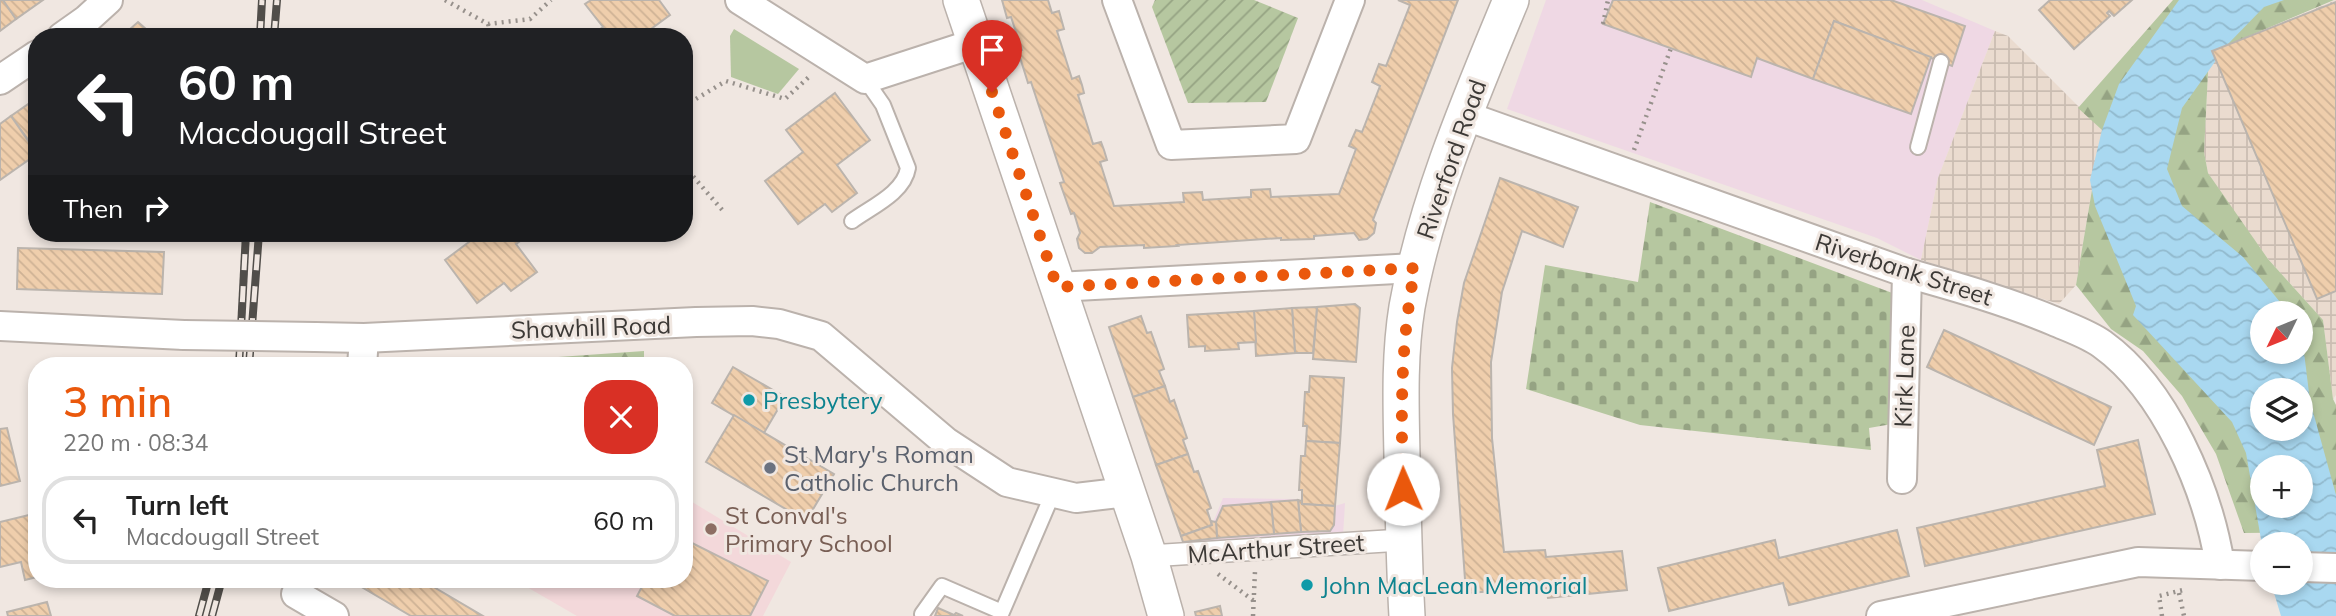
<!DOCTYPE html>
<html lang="en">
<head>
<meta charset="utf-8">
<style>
  body { margin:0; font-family:Mulish,sans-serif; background:#f6f6f6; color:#222; height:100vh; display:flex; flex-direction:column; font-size:26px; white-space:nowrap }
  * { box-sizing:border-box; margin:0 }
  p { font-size:23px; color:#767676 }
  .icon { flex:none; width:38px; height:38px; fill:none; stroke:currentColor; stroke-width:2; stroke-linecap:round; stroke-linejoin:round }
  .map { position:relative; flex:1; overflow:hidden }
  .side { position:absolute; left:28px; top:357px; width:665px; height:231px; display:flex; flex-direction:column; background:#fff; border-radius:28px; box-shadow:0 4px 10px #0003 }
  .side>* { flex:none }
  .guide { position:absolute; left:28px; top:28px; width:665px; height:214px; border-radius:28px; box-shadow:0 4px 10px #0003; background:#202124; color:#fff; overflow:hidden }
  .needle { width:46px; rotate:227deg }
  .buttons { position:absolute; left:2250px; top:301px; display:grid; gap:14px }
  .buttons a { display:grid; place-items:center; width:63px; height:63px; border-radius:50%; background:#fff; box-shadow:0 4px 10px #0003; font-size:35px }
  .pin { position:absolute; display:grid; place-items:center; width:60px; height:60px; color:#fff; margin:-72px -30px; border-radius:50% 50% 50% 0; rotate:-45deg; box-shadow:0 0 7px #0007 }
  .pin .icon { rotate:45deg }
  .me { position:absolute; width:77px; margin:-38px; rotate:359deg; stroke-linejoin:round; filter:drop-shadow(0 0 5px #0008) }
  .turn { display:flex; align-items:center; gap:24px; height:147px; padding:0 35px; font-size:32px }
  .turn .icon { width:91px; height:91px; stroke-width:2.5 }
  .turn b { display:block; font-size:49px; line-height:60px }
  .then { display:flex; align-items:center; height:66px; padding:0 35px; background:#0003; gap:14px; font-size:26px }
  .round { display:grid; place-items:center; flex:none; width:74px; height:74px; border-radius:28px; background:#f6f6f6 }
  .headline { display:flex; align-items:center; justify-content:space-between; height:119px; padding:0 35px }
  h1 { font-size:42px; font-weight:600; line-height:52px; color:#ea580c }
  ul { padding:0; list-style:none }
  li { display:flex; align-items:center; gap:21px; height:88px; margin:0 14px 10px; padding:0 21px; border:4px solid #e0e0e0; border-radius:28px }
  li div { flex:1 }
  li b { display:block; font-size:26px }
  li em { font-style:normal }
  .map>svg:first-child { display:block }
</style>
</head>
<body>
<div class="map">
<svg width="2336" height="616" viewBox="0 0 2336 616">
  <defs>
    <pattern id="industrial-grid" width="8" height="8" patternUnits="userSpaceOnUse" patternTransform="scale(1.75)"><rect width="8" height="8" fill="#eadbcf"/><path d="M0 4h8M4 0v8" fill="none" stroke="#cabdb2"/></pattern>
    <pattern id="forest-firs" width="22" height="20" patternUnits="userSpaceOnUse" patternTransform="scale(1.75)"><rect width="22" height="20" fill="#b6c7a0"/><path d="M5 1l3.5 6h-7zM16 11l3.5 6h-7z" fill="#95a383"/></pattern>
    <pattern id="cemetery-stones" width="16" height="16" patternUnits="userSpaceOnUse" patternTransform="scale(1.75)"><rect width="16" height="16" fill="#b6c7a0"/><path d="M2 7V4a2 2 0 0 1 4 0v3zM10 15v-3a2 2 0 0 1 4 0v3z" fill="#95a383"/></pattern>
    <pattern id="garden-furrows" width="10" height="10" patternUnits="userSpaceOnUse" patternTransform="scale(1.75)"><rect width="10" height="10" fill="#b6c7a0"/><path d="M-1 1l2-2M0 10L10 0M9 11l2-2" fill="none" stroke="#95a383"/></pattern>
    <pattern id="water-waves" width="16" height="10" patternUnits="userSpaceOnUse" patternTransform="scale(1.75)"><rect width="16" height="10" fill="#a9d8f0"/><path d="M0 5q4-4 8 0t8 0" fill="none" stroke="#92bace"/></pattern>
    <pattern id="building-back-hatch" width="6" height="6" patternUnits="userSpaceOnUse" patternTransform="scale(1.75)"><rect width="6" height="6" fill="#efceac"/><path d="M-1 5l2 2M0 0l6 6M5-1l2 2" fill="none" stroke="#ceb295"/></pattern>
  </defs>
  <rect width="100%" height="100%" fill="#f0e7e1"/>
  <g fill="#efd8e4">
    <polygon points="1546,0 1922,0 1995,31 1938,178 1921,260 1877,238 1507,109"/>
    <polygon points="1223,498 1297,499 1302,501 1302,504 1335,506 1345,503 1343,536 1183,542 1181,536 1212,525"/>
  </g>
  <g fill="url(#industrial-grid)">
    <polygon points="2336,0 2336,395 2333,399 2323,320 2268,259 2232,209 2208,173 2204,152 2209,53"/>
    <polygon points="1995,31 2008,36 2102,130 2076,285 2059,304 1921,260 1938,178"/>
  </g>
  <g fill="#f3d8da">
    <polygon points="499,361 499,366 388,366 396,363"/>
    <polygon points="684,497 791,562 763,616 577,616 513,579 684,579"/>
  </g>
  <g fill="url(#forest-firs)" fill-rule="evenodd">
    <path d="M2173,0H2334L2209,53L2204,152L2208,173L2268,259L2323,320L2333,399L2336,405V532L2244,533L2216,454L2182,396L2143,351L2111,329L2076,285L2102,130L2078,108ZM2263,313H2301V352H2263ZM2263,390H2301V429H2263ZM2263,467H2301V506H2263Z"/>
    <polygon points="644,351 644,366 499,366 499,361"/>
  </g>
  <polygon fill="url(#cemetery-stones)" points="1650,202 1895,294 1892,424 1869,428 1871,450 1640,425 1526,389 1545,265 1638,282"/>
  <polygon fill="#b6c7a0" points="734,29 799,69 778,94 731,77 730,36"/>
  <polygon fill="url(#garden-furrows)" points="1155,0 1254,0 1298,18 1266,102 1188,103 1152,7"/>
  <path fill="url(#water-waves)" fill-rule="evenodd" d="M2179,0H2284L2264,7L2227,45L2182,108L2167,169L2182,206L2243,257L2289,313H2263V352H2301V328L2310,401L2336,495V616H2281L2271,583H2301V544H2263V551L2246,453L2232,422L2133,315L2136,306L2095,206L2090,180L2102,130L2119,84ZM2263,390H2301V429H2263ZM2263,467H2301V506H2263Z"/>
  <g fill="url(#building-back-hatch)" stroke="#bbb4ad" stroke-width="2">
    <polygon points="0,0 3,0 16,19 0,31"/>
    <polygon points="3,0 43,0 16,19"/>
    <polygon points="591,0 659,0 670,15 640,37 589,37 603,27 585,4"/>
    <polygon points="1002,0 1048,0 1052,13 1059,11 1064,29 1057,31 1072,79 1079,76 1082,85 1084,93 1078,95 1093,144 1101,142 1104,150 1107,160 1100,162 1114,206 1184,202 1183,193 1202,192 1203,200 1251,197 1251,190 1270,189 1271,197 1339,194 1356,149 1349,146 1352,139 1356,130 1362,132 1380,86 1372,82 1379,64 1386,66 1410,5 1398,0 1458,0 1373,220 1376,223 1374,233 1367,239 1359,240 1354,233 1314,236 1314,239 1281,240 1281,238 1177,245 1178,246 1144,248 1144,245 1100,247 1092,253 1085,253 1079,248 1077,239 1080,233 1074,213 1071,214 1060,183 1064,182 1031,82 1028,83 1018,51 1022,50 1011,17 1007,18"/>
    <polygon points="1613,0 1891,0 1965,26 1952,66 1834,21 1813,79 1757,58 1751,77 1603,24"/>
    <polygon points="2050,0 2132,0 2114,16 2109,11 2107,13 2110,16 2074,49 2039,10"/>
    <polygon points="2336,2 2336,291 2317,299 2212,51"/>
    <polygon points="1834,21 1931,57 1911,114 1813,79"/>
    <polygon points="138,22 155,37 121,37"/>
    <polygon points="835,93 870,140 837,165 857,193 832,212 825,204 798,224 765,181 803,152 786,130"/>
    <polygon points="37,98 37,152 11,116"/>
    <polygon points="11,116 37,154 0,180 0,124"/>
    <polygon points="1500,178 1578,207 1563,247 1522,231 1502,292 1491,362 1492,438 1504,552 1545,550 1546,557 1622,551 1627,590 1548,598 1546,588 1466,593 1453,414 1452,368 1457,322 1464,283"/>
    <polygon points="481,233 532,233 516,244 537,272 511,291 504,283 477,303 445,260"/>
    <polygon points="18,248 164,252 162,294 17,289"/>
    <polygon points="1355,304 1360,308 1356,362 1313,359 1317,307"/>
    <polygon points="1317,307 1313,353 1295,353 1292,308"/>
    <polygon points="1292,308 1295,353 1256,356 1254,311"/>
    <polygon points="1254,311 1256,342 1238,343 1239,349 1205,351 1205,346 1189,347 1187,315"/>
    <polygon points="1141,316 1147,333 1151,332 1164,369 1159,371 1165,386 1133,397 1109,327"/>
    <polygon points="1944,330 2111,407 2094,445 1927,367"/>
    <polygon points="733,367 785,397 764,433 712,403"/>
    <polygon points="1310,376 1344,378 1340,443 1306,441 1307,426 1303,426 1305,392 1309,392"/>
    <polygon points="1165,386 1170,402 1174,400 1187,438 1183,440 1188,454 1156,465 1133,397"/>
    <polygon points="734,415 834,474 806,521 706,462"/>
    <polygon points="7,428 20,481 0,486 0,429"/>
    <polygon points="2138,440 2155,514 1925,566 1917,528 2105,486 2097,450"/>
    <polygon points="1306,441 1340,443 1335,506 1302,504 1302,490 1299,490 1301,456 1305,456"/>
    <polygon points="1188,454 1194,472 1198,471 1211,508 1207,510 1212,525 1181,536 1156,465"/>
    <polygon points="1298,500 1302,501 1302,504 1335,506 1334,525 1330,531 1301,532"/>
    <polygon points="1298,500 1301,532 1274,534 1271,502"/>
    <polygon points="1271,502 1274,534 1217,538 1216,522 1223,506"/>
    <polygon points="37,513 37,577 25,580 21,562 0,567 0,522"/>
    <polygon points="1211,521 1216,522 1217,538 1183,542 1181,536 1212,525"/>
    <polygon points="1897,530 1909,576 1789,605 1783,583 1669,611 1658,568 1775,540 1779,558"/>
    <polygon points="684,539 768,581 750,616 675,616 637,596 646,579 684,579"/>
    <polygon points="348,579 420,579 483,616 411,616"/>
    <polygon points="47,602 51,616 8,616 7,612"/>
    <polygon points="1220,606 1222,616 1196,616 1195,612"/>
    <polygon points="938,608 954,615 956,613 963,616 935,616"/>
  </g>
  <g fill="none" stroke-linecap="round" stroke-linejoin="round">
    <defs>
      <g id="service">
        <polyline points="1918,147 1941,62"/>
        <path d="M852,221C871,207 904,193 908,168L883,105L865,79"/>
        <polyline points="922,614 942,586 1002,612 1053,493"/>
      </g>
      <polyline id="pedestrian" points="1149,556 1402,540"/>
      <g id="minor">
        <polyline points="740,0 865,79 976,43"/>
        <polyline points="1117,0 1171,145 1296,139 1350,0"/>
        <polyline points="62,37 86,20 108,0"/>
        <polyline points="0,80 37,55"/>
        <path d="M1463,115L1907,273C1957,287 2006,301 2054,321C2070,328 2088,334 2102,344C2166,390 2208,490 2220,565"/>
        <polyline points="1057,287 1415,268"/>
        <polyline points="0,326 184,335"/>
        <polyline points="315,337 364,338 696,322 752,321 779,324 821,336 946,442 1007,482 1076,498 1127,492"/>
        <polyline points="362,366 364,338"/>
        <polyline points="1902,479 1907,273"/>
        <polyline points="2301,567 2336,568"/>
        <polyline points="296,594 334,616"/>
        <polyline points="1881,616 2138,562 2263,566"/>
      </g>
      <g id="tertiary">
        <polyline points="961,0 1149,556 1166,616"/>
        <path d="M1407,616C1404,563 1403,510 1402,456C1401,407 1399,356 1407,307C1426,201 1470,99 1511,0"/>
      </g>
    </defs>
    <use href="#service" stroke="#bbb2ac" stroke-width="18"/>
    <use href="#pedestrian" stroke="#bbb2ac" stroke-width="24"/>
    <use href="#minor" stroke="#bbb2ac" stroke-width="32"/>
    <use href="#tertiary" stroke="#bbb2ac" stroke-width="38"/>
    <g stroke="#97918c" stroke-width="4.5" stroke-dasharray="2 5" stroke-linecap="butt">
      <polyline points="445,0 488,24 530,19 551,0"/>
      <polyline points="488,24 492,37"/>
      <polyline points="1603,24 1608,0"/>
      <polyline points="684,106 726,81 785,99 811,75"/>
      <polyline points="1634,150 1671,48"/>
      <polyline points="684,166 724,212"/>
      <polyline points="1218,574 1254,601"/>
      <polyline points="2179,593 2184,616"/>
      <polyline points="1253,616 1255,571"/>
      <polyline points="2162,616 2159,596 2183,590"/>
    </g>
    <use href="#service" stroke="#fff" stroke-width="14"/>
    <use href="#pedestrian" stroke="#fff" stroke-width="21"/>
    <use href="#minor" stroke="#fff" stroke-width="28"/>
    <use href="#tertiary" stroke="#fff" stroke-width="35"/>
    <defs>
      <g id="rail">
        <polyline points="260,37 262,0"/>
        <polyline points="274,37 277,0"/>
        <polyline points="239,366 246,233"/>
        <polyline points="249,366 259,233"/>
        <polyline points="199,616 209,579"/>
        <polyline points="212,616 222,579"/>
      </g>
    </defs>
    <use href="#rail" stroke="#514e4a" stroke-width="8"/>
    <use href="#rail" stroke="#f0e7e1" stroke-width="5" stroke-dasharray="16" stroke-linecap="butt"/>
    <defs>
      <polyline id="minor-bridge" points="184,335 315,337"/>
    </defs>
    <use href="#minor-bridge" stroke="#bbb2ac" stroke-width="32" stroke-linecap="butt"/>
    <use href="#minor-bridge" stroke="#fff" stroke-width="28"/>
  </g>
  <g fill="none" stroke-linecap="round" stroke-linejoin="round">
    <path stroke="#ea580c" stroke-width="12" stroke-dasharray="0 21.6" d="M992,92L1057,287L1415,268C1400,345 1401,412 1403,489"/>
  </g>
  <g fill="#0f9aa8" stroke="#f0e7e1" stroke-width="2.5">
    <circle cx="749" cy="400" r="7"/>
    <circle cx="1307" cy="585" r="7"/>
  </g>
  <circle fill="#6b7280" stroke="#f0e7e1" stroke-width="2.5" cx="770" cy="468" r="7"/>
  <circle fill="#8d6e63" stroke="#f0e7e1" stroke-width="2.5" cx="711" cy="529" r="7"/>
  <g text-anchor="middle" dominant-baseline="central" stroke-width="6" stroke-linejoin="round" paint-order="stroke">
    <g font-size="24" fill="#3c3936" stroke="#f0e7e1">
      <text transform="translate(1451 159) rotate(-71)">Riverford Road</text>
      <text transform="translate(1904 269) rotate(18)">Riverbank Street</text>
      <text transform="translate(591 327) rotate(-2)">Shawhill Road</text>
      <text transform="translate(1904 376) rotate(-88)">Kirk Lane</text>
      <text transform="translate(1276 548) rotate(-4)">McArthur Street</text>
    </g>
    <g font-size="24" fill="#0d838f" stroke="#f0e7e1" text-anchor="start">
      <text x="763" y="400">Presbytery</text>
      <text x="1321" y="585">John MacLean Memorial</text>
    </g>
    <g font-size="24" fill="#5b616d" stroke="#f0e7e1" text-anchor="start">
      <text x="784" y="454">St Mary's Roman<tspan x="784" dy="28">Catholic Church</tspan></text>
    </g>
    <g font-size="24" fill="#785e54" stroke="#f0e7e1" text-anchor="start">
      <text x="725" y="515">St Conval's<tspan x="725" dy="28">Primary School</tspan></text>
    </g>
  </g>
</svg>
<div class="buttons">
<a><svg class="needle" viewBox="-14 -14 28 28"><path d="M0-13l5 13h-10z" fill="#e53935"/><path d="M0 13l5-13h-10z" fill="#767676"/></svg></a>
<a><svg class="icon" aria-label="layers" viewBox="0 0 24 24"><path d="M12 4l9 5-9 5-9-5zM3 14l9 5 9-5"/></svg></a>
<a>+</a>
<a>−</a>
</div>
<div class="pin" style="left:992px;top:92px;background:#d93025"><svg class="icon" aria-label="arrive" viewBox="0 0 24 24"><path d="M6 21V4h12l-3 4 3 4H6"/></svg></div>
<svg class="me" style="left:1403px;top:489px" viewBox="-20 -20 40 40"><circle r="19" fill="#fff"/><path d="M0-13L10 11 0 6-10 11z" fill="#ea580c"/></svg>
<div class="guide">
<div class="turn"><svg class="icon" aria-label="left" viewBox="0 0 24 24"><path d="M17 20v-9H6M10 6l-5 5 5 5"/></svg><div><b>60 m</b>Macdougall Street</div></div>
<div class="then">Then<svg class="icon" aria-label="right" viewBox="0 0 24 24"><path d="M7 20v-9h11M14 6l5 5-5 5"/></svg></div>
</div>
<section class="side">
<div class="headline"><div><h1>3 min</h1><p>220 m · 08:34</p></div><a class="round" style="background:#d93025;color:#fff"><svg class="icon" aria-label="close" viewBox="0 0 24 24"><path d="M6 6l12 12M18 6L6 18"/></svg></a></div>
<ul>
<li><svg class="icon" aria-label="left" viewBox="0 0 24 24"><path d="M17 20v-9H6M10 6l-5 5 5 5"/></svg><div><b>Turn left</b><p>Macdougall Street</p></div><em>60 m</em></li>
</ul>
</section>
</div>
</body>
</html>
